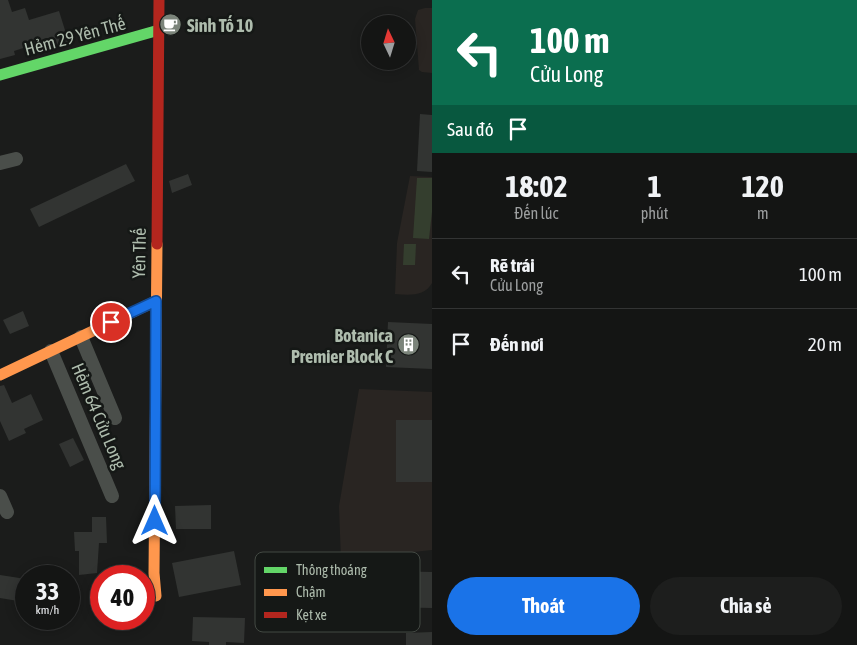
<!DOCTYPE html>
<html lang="vi">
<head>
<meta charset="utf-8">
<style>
  body { margin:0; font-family:"Asap Condensed",sans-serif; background:#1d1e1d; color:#f1f3f6; height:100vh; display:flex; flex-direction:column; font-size:19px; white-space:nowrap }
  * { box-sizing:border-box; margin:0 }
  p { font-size:16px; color:#9d9fa0 }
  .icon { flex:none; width:28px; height:28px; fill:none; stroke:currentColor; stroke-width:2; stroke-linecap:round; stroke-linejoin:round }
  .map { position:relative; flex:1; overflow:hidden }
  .side { display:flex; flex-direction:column; background:#141514; width:425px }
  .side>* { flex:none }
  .top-card { background:#0b6e4f; color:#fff; overflow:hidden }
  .needle { width:32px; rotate:356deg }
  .tools { position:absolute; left:361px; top:15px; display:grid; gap:10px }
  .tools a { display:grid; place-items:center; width:55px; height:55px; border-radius:50%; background:#141514; box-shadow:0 2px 12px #0003,0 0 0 1px #333434; font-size:25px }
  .speed { position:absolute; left:15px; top:565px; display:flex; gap:10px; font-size:25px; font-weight:700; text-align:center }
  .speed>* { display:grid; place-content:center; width:65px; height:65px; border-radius:50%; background:#141514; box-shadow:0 2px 12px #0003,0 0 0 1px #333434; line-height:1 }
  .speed small { font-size:12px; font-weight:400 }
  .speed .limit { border:8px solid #d22; background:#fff; color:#111 }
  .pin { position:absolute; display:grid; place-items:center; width:42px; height:42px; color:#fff; margin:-21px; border:2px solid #fff; border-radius:50%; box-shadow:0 1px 5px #0007 }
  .me { position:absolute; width:55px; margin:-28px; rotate:0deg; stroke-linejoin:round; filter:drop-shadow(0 0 4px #0008) }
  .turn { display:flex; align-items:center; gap:18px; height:105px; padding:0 15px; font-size:22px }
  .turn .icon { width:65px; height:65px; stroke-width:2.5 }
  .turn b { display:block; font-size:35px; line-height:42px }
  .then { display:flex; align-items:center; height:48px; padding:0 15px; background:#0003; gap:10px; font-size:19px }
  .eta { display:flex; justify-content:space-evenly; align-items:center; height:85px; text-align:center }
  .eta b { font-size:30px; font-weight:700; line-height:35px }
  .button { display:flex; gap:10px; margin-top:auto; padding:10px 15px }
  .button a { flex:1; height:58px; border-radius:30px; background:#1a73e8; color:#fff; font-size:20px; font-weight:700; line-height:58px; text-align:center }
  .button a+a { background:#1d1e1d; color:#f1f3f6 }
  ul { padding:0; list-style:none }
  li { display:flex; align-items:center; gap:15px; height:70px; padding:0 15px; border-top:1px solid #333434 }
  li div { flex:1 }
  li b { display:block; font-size:19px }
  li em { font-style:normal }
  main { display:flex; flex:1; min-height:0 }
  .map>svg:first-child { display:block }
</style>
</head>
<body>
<main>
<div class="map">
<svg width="432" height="645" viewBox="0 0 432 645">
  <rect width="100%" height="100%" fill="#1b1c1b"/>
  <g fill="#292522">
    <polygon points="425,8 432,8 432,73 422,72 419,70 415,19 418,10"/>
    <path d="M410,176L432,177V283C424,297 409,295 395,294L397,243Z"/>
    <polygon points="359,389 432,392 432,420 396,420 396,481 432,482 432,550 341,560 339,506"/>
  </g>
  <g fill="#343e2e">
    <polygon points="417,178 432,178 432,212 429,239 413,238"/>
    <polygon points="404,244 416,244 415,265 403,265"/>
  </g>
  <g fill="#323432">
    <polygon points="0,0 8,0 12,12 25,8 29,20 59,11 69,43 52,48 49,40 14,51 15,55 0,59"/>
    <polygon points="420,114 432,115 432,172 417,171"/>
    <polygon points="126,164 135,181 39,227 30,209"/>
    <polygon points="188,174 192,185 172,193 169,181"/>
    <polygon points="23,311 29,326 10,334 3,320"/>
    <polygon points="388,322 432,324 432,369 386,367"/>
    <polygon points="4,385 12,403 31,394 43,420 24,429 26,433 9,441 0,421 0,386"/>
    <rect x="396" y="420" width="36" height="62"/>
    <polygon points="73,438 84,460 70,467 59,444"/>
    <polygon points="211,505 211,529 176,529 175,506"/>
    <polygon points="92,517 106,517 107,543 99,543 97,573 79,575 79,551 75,551 74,532 92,532"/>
    <polygon points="234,551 241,585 179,597 172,563"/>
    <polygon points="386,571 432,572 432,608 386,607 386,592 337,593 337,579 386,577"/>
    <polygon points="0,575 26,579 24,602 0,598"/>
    <polygon points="193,617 245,618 244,643 226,642 226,645 209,645 209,642 192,641"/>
    <polygon points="432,632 432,645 406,645 406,633"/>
  </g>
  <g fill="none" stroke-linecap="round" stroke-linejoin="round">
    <g stroke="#4a4e4a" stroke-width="14">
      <polyline points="0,163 16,159"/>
      <polyline points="81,337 115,418"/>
      <polyline points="51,351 112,496"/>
      <polyline points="0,496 7,512"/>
    </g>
    <polyline stroke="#63d668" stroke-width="11" points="0,75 159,30"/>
    <g stroke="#ff974d" stroke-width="11">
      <polyline points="0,375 156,301"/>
      <polyline points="156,596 154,573 157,244"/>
    </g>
    <polyline stroke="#b3261e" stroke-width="11" points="157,244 159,0"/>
  </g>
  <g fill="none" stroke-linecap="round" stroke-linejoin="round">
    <defs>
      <polyline id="route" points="111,322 156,301 155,521"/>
    </defs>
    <use href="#route" stroke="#114b97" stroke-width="12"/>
    <use href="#route" stroke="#1a73e8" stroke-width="9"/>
  </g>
  <defs>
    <symbol id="cafe-disc" viewBox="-11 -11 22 22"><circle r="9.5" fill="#7b847a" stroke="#151816"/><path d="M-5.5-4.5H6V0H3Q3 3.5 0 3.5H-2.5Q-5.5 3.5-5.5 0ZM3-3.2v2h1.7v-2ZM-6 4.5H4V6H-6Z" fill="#fff"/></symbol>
    <symbol id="building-disc" viewBox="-11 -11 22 22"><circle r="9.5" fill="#7b847a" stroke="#151816"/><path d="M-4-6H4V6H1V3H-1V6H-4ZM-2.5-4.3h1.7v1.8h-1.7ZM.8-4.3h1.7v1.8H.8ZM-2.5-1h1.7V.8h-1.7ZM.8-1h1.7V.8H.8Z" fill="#fff"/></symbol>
  </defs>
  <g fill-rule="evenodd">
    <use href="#cafe-disc" x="158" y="12" width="25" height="25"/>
    <use href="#building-disc" x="396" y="332" width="25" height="25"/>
  </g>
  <g text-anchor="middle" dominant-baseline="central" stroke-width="5" stroke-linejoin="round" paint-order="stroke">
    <g font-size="18" font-weight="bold" fill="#aebcad" stroke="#151816" text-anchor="start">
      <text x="187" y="25">Sinh Tố 10</text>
      <text x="393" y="335" text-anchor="end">Botanica<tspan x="393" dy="21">Premier Block C</tspan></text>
    </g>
    <g font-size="18" fill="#aebcad" stroke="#151816">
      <text transform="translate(75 36) rotate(-15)">Hẻm 29 Yên Thế</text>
      <text transform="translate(139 253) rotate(-89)">Yên Thế</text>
      <text transform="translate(99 416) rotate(67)">Hẻm 64 Cửu Long</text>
    </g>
  </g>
  <rect x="255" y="552" width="165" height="80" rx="8" fill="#151816" stroke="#434943" stroke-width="1"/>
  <rect x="264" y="567" width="23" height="6" fill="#63d668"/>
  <rect x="264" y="589" width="23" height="7" fill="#ff974d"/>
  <rect x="264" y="612" width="23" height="6" fill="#b3261e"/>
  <g font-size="14" fill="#aebcad">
    <text x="296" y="575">Thông thoáng</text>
    <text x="296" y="597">Chậm</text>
    <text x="296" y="620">Kẹt xe</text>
  </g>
</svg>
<div class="tools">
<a><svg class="needle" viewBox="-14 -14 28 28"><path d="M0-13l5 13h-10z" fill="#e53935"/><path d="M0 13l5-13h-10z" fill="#9d9fa0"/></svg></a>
</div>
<div class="speed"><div>33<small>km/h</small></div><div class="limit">40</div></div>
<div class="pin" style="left:111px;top:322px;background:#d93025"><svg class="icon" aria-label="arrive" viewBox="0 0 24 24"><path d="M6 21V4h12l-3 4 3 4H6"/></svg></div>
<svg class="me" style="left:155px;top:521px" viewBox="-20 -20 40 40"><path d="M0-17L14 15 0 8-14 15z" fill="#1a73e8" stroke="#fff" stroke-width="4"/></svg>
</div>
<section class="side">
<div class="top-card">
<div class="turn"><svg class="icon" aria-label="left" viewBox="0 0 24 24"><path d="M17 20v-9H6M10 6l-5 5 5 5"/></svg><div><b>100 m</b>Cửu Long</div></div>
<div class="then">Sau đó<svg class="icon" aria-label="arrive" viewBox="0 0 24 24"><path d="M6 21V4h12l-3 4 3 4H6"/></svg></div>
</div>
<div class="eta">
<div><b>18:02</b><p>Đến lúc</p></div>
<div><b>1</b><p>phút</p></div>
<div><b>120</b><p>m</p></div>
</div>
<ul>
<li><svg class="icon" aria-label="left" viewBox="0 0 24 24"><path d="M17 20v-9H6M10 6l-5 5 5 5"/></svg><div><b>Rẽ trái</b><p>Cửu Long</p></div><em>100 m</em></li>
<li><svg class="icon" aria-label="arrive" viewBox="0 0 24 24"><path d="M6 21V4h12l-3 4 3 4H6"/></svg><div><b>Đến nơi</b></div><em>20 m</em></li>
</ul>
<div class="button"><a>Thoát</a><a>Chia sẻ</a></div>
</section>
</main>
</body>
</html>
